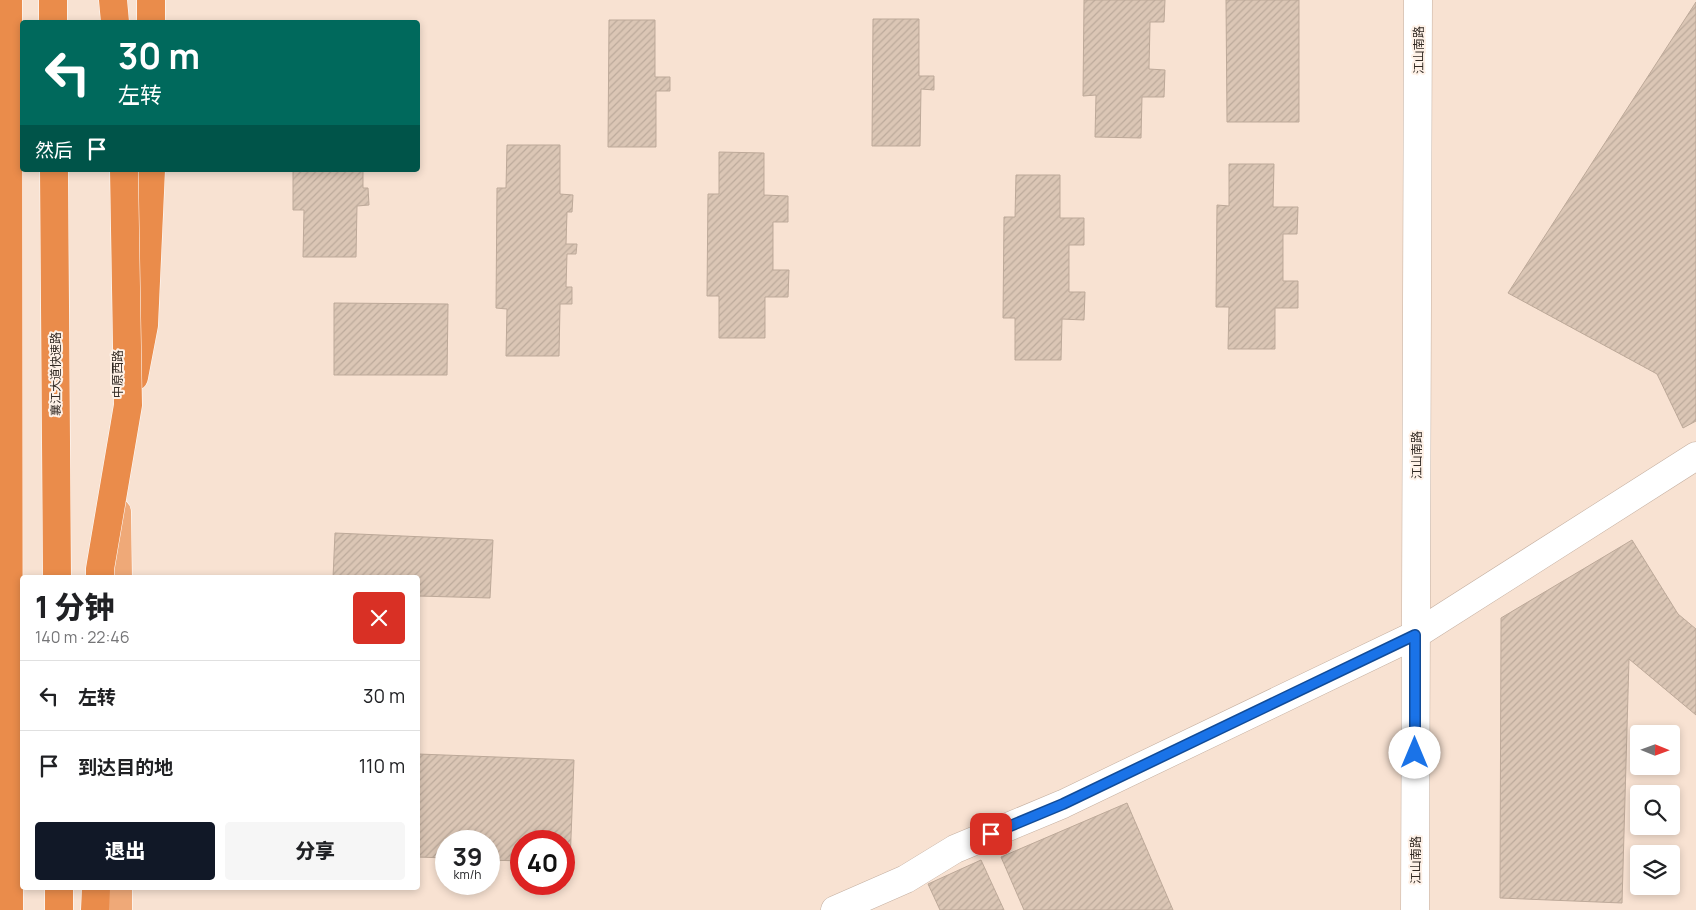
<!DOCTYPE html>
<html lang="zh">
<head>
<meta charset="utf-8">
<style>
  body { margin:0; font-family:Manrope,"Noto Sans SC",sans-serif; background:#f6f6f6; color:#202124; height:100vh; display:flex; flex-direction:column; font-size:19px; white-space:nowrap }
  * { box-sizing:border-box; margin:0 }
  p { font-size:16px; color:#757577 }
  .icon { flex:none; width:28px; height:28px; fill:none; stroke:currentColor; stroke-width:2; stroke-linecap:round; stroke-linejoin:round }
  .map { position:relative; flex:1; overflow:hidden }
  .drawer { position:absolute; left:20px; top:575px; width:400px; height:315px; display:flex; flex-direction:column; background:#fff; border-radius:5px; box-shadow:0 2px 8px #0003 }
  .drawer>* { flex:none }
  .banner { position:absolute; left:20px; top:20px; width:400px; height:152px; border-radius:5px; box-shadow:0 2px 8px #0003; background:#00695c; color:#fff; overflow:hidden }
  .needle { width:32px; rotate:91deg }
  .controls { position:absolute; left:1630px; top:725px; display:grid; gap:10px }
  .controls a { display:grid; place-items:center; width:50px; height:50px; border-radius:5px; background:#fff; box-shadow:0 2px 8px #0003; font-size:25px }
  .speed { position:absolute; left:435px; top:830px; display:flex; gap:10px; font-size:25px; font-weight:700; text-align:center }
  .speed>* { display:grid; place-content:center; width:65px; height:65px; border-radius:50%; background:#fff; box-shadow:0 2px 8px #0003; line-height:1 }
  .speed small { font-size:12px; font-weight:400 }
  .speed .limit { border:8px solid #d22; background:#fff; color:#111 }
  .pin { position:absolute; display:grid; place-items:center; width:42px; height:42px; color:#fff; margin:-21px; border-radius:10px; box-shadow:0 2px 8px #0006 }
  .me { position:absolute; width:55px; margin:-28px; rotate:0deg; stroke-linejoin:round; filter:drop-shadow(0 0 4px #0008) }
  .turn { display:flex; align-items:center; gap:18px; height:105px; padding:0 15px; font-size:22px }
  .turn .icon { width:65px; height:65px; stroke-width:2.5 }
  .turn b { display:block; font-size:35px; line-height:42px }
  .then { display:flex; align-items:center; height:48px; padding:0 15px; background:#0003; gap:10px; font-size:19px }
  .round { display:grid; place-items:center; flex:none; width:52px; height:52px; border-radius:5px; background:#f6f6f6 }
  .headline { display:flex; align-items:center; justify-content:space-between; height:85px; padding:0 15px }
  h1 { font-size:30px; font-weight:800; line-height:38px }
  .action { display:flex; gap:10px; margin-top:auto; padding:10px 15px }
  .action a { flex:1; height:58px; border-radius:5px; background:#111827; color:#fff; font-size:20px; font-weight:800; line-height:58px; text-align:center }
  .action a+a { background:#f6f6f6; color:#202124 }
  ul { padding:0; list-style:none }
  li { display:flex; align-items:center; gap:15px; height:70px; padding:0 15px; border-top:1px solid #e0e0e0 }
  li div { flex:1 }
  li b { display:block; font-size:19px }
  li em { font-style:normal }
  .map>svg:first-child { display:block }
</style>
</head>
<body>
<div class="map">
<svg width="1696" height="910" viewBox="0 0 1696 910">
  <defs>
    <pattern id="building-hatch" width="6" height="6" patternUnits="userSpaceOnUse" patternTransform="scale(1.25)"><rect width="6" height="6" fill="#dbc6b5"/><path d="M-1 1l2-2M0 6l6-6M5 7l2-2" fill="none" stroke="#bcaa9b"/></pattern>
  </defs>
  <rect width="100%" height="100%" fill="#f8e2d2"/>
  <g fill="url(#building-hatch)" stroke="#bda999">
    <polygon points="1084,0 1165,0 1164,22 1150,22 1149,69 1165,70 1164,97 1142,97 1141,138 1095,137 1096,95 1083,96"/>
    <polygon points="1226,0 1299,0 1299,122 1227,122"/>
    <polygon points="1696,2 1696,421 1683,428 1657,374 1508,293"/>
    <polygon points="873,19 919,19 919,76 934,76 934,90 921,89 920,146 872,146"/>
    <polygon points="609,20 655,20 655,77 670,77 670,91 656,91 656,147 608,147"/>
    <polygon points="507,145 560,145 560,194 573,195 572,212 567,212 566,244 577,244 576,254 567,254 566,287 572,287 572,304 560,304 559,356 506,356 507,309 496,308 497,188 506,188"/>
    <polygon points="719,152 764,153 764,195 788,196 788,222 773,222 773,270 789,270 788,297 765,297 765,338 719,338 719,296 707,296 708,194 719,194"/>
    <polygon points="1229,164 1274,164 1273,207 1298,207 1297,234 1283,234 1283,281 1298,281 1298,308 1275,308 1275,349 1228,349 1229,307 1216,307 1217,205 1229,206"/>
    <polygon points="293,170 363,170 363,188 368,188 369,205 357,206 356,257 303,257 304,210 293,210"/>
    <polygon points="1016,175 1060,175 1060,218 1084,218 1084,245 1069,245 1069,292 1085,292 1084,320 1062,319 1061,360 1015,360 1015,318 1003,318 1004,217 1015,217"/>
    <polygon points="334,303 448,304 447,375 334,375"/>
    <polygon points="335,533 493,540 490,598 418,596 418,578 333,578"/>
    <polygon points="1632,540 1678,614 1696,629 1696,715 1629,659 1622,903 1500,898 1501,618"/>
    <polygon points="418,754 574,760 570,863 564,863 564,841 521,841 521,861 489,860 489,841 446,841 446,858 418,857"/>
    <polygon points="1127,803 1173,910 1024,910 1001,857"/>
    <polygon points="981,860 1004,910 940,910 928,884"/>
  </g>
  <g fill="none" stroke-linecap="round" stroke-linejoin="round">
    <defs>
      <polyline id="minor" points="835,910 906,879 955,849 1063,804 1415,635 1696,456"/>
      <polyline id="tertiary" points="1415,910 1418,0"/>
      <g id="primary">
        <polyline points="117,512 118,578"/>
        <polyline points="118,888 118,910"/>
      </g>
      <g id="trunk">
        <polyline points="8,0 9,910"/>
        <polyline points="53,0 53,22"/>
        <polyline points="113,0 115,22"/>
        <polyline points="151,0 151,22"/>
        <polyline points="54,170 57,578"/>
        <polyline points="134,377 144,325 151,170"/>
        <polyline points="59,888 59,910"/>
        <polyline points="95,910 96,888"/>
      </g>
    </defs>
    <use href="#minor" stroke="#c4afa0" stroke-width="29"/>
    <use href="#tertiary" stroke="#c4afa0" stroke-width="29"/>
    <use href="#primary" stroke="#fff" stroke-width="29"/>
    <use href="#trunk" stroke="#fff" stroke-width="29"/>
    <use href="#minor" stroke="#fff" stroke-width="28"/>
    <use href="#tertiary" stroke="#fff" stroke-width="28"/>
    <use href="#primary" stroke="#efa978" stroke-width="28"/>
    <use href="#trunk" stroke="#ea8c4b" stroke-width="28"/>
    <defs>
      <polyline id="trunk-bridge" points="100,578 100,569 128,405 124,170"/>
    </defs>
    <use href="#trunk-bridge" stroke="#fff" stroke-width="29" stroke-linecap="butt"/>
    <use href="#trunk-bridge" stroke="#ea8c4b" stroke-width="28"/>
  </g>
  <g fill="none" stroke-linecap="round" stroke-linejoin="round">
    <defs>
      <polyline id="route" points="991,834 1063,804 1415,635 1415,753"/>
    </defs>
    <use href="#route" stroke="#114b97" stroke-width="12"/>
    <use href="#route" stroke="#1a73e8" stroke-width="9"/>
  </g>
  <g text-anchor="middle" dominant-baseline="central" stroke-width="4" stroke-linejoin="round" paint-order="stroke">
    <g font-size="12" fill="#312923" stroke="#fef1e7">
      <text transform="translate(1418 50) rotate(-90)">江山南路</text>
      <text transform="translate(55 374) rotate(-90)">襄江大道快速路</text>
      <text transform="translate(117 374) rotate(-90)">中原西路</text>
      <text transform="translate(1416 455) rotate(-90)">江山南路</text>
      <text transform="translate(1415 860) rotate(-90)">江山南路</text>
    </g>
  </g>
</svg>
<div class="controls">
<a><svg class="needle" viewBox="-14 -14 28 28"><path d="M0-13l5 13h-10z" fill="#e53935"/><path d="M0 13l5-13h-10z" fill="#757577"/></svg></a>
<a><svg class="icon" aria-label="search" viewBox="0 0 24 24"><circle cx="10" cy="10" r="6"/><path d="M15 15l6 6"/></svg></a>
<a><svg class="icon" aria-label="layers" viewBox="0 0 24 24"><path d="M12 4l9 5-9 5-9-5zM3 14l9 5 9-5"/></svg></a>
</div>
<div class="speed"><div>39<small>km/h</small></div><div class="limit">40</div></div>
<div class="pin" style="left:991px;top:834px;background:#d93025"><svg class="icon" aria-label="arrive" viewBox="0 0 24 24"><path d="M6 21V4h12l-3 4 3 4H6"/></svg></div>
<svg class="me" style="left:1415px;top:753px" viewBox="-20 -20 40 40"><circle r="19" fill="#fff"/><path d="M0-13L10 11 0 6-10 11z" fill="#1a73e8"/></svg>
<div class="banner">
<div class="turn"><svg class="icon" aria-label="left" viewBox="0 0 24 24"><path d="M17 20v-9H6M10 6l-5 5 5 5"/></svg><div><b>30 m</b>左转</div></div>
<div class="then">然后<svg class="icon" aria-label="arrive" viewBox="0 0 24 24"><path d="M6 21V4h12l-3 4 3 4H6"/></svg></div>
</div>
<section class="drawer">
<div class="headline"><div><h1>1 分钟</h1><p>140 m · 22:46</p></div><a class="round" style="background:#d93025;color:#fff"><svg class="icon" aria-label="close" viewBox="0 0 24 24"><path d="M6 6l12 12M18 6L6 18"/></svg></a></div>
<ul>
<li><svg class="icon" aria-label="left" viewBox="0 0 24 24"><path d="M17 20v-9H6M10 6l-5 5 5 5"/></svg><div><b>左转</b></div><em>30 m</em></li>
<li><svg class="icon" aria-label="arrive" viewBox="0 0 24 24"><path d="M6 21V4h12l-3 4 3 4H6"/></svg><div><b>到达目的地</b></div><em>110 m</em></li>
</ul>
<div class="action"><a>退出</a><a>分享</a></div>
</section>
</div>
</body>
</html>
